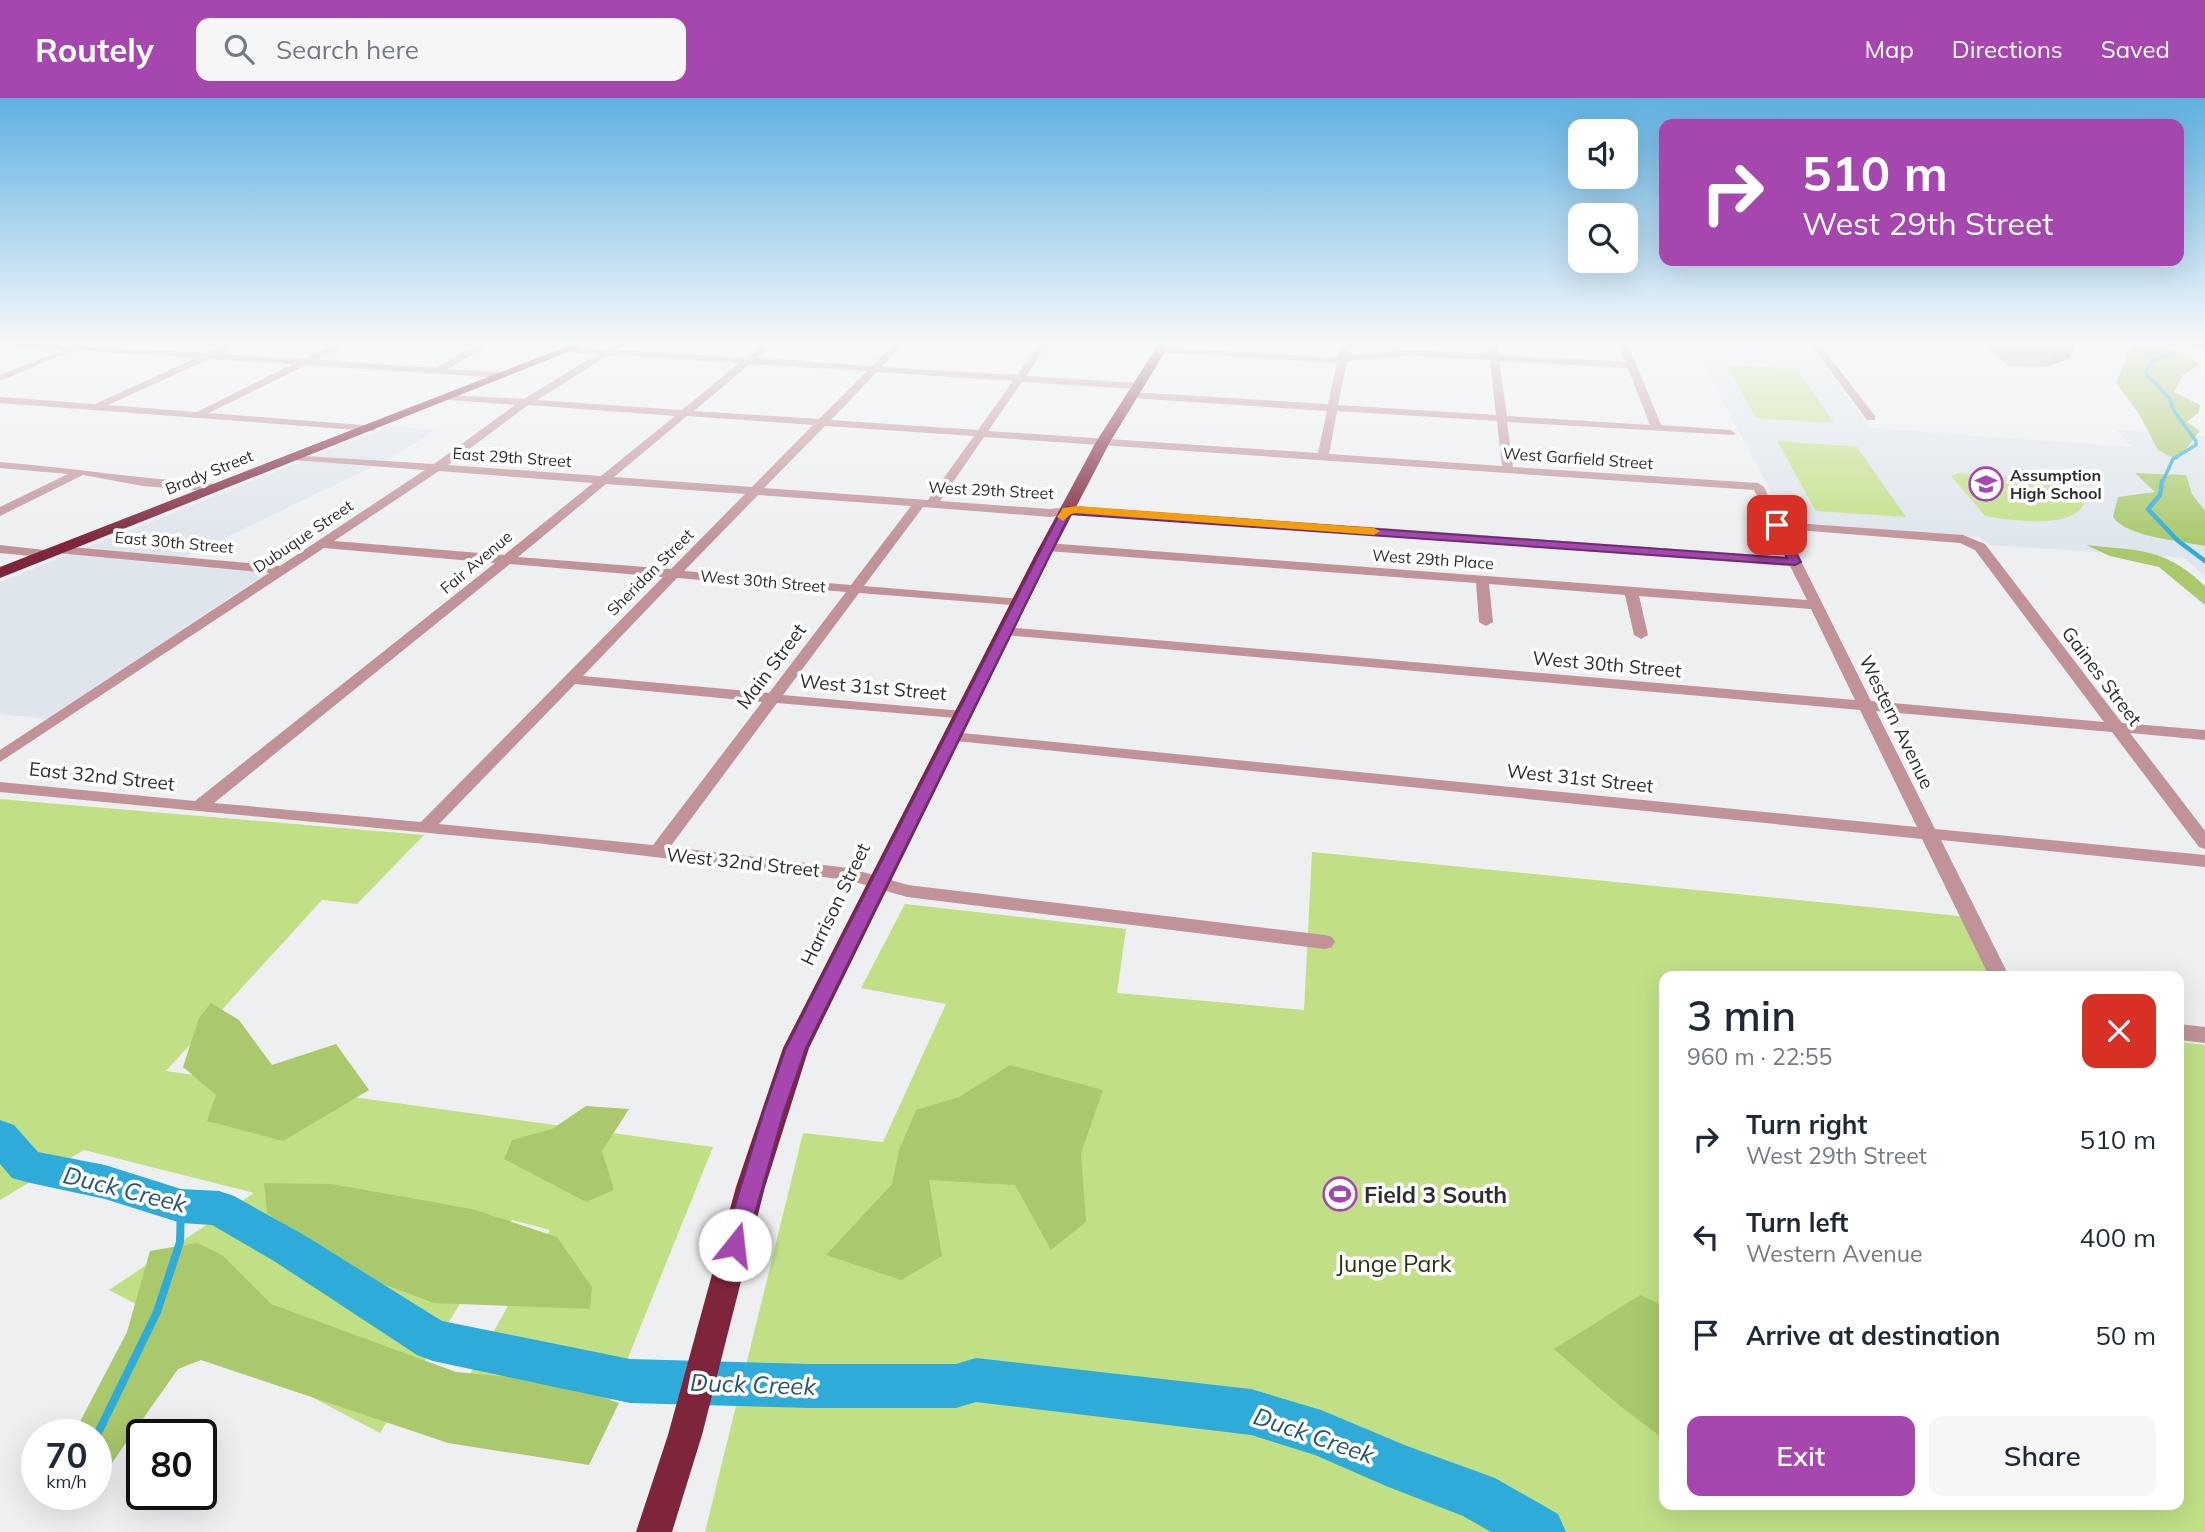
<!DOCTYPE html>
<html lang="en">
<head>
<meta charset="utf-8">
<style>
  body { margin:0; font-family:Mulish,sans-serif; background:#f6f6f7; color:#1f2937; height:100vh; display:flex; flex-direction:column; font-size:26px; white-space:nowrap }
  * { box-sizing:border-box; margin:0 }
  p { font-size:23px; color:#747a83 }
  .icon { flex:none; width:38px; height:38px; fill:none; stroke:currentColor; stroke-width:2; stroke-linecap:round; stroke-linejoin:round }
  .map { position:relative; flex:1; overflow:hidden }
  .details { position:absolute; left:1659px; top:873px; width:525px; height:539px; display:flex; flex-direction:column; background:#fff; border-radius:14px; box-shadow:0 7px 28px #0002 }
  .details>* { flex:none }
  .top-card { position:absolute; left:1659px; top:21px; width:525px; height:147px; border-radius:14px; box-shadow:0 7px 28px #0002; background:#a647af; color:#fff; overflow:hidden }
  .controls { position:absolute; left:1568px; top:21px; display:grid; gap:14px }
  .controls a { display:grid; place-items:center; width:70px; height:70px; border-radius:14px; background:#fff; box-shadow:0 7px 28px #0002; font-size:35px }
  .speed { position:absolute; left:21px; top:1321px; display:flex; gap:14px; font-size:35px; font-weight:700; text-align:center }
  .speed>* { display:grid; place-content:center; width:91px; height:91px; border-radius:50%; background:#fff; box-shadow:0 7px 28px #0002; line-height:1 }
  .speed small { font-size:18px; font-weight:400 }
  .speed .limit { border:4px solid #111; border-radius:10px; background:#fff; color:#111 }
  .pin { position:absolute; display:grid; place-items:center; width:60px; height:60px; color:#fff; margin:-30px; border-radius:14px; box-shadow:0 4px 10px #0006 }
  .me { position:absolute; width:77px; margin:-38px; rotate:16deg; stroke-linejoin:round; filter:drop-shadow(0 0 5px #0008) }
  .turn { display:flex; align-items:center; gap:24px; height:147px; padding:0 28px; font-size:32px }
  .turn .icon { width:91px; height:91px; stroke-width:2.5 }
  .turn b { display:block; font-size:49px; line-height:60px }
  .round { display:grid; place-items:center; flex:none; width:74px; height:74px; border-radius:14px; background:#f6f6f7 }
  .head { display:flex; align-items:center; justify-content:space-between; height:119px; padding:0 28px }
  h1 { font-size:42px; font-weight:600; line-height:52px }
  .action { display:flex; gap:14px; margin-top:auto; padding:14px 28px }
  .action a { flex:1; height:80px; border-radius:14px; background:#a647af; color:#fff; font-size:28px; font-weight:600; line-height:80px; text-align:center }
  .action a+a { background:#f6f6f7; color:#1f2937 }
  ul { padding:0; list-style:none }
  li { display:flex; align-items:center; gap:21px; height:98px; padding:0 28px }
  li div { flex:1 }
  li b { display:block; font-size:26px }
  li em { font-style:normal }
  header { display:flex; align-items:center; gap:42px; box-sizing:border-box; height:98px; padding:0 35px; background:#a647af; color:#fff }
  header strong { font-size:33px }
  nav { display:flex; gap:38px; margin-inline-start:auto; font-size:24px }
  .search { width:490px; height:63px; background:#f6f6f7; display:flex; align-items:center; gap:18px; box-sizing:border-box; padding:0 24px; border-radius:14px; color:#747a83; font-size:26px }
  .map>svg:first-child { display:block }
</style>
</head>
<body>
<header>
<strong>Routely</strong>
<div class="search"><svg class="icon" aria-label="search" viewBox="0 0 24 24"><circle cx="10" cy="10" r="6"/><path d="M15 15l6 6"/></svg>Search here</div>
<nav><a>Map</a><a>Directions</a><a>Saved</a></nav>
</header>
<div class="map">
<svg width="2205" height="1434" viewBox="0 0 2205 1434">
  <rect width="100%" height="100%" fill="#eeeff1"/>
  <g fill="#dee5ec">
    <polygon points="1691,244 1807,244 1870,330 2132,349 2116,332 2205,338 2205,479 2185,460 1990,447 1979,439 1787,424"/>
    <polygon points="390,328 436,332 389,361 187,458 174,467 267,475 47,621 0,616 0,484"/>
  </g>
  <g fill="#c1e086">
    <polygon points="1727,267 1797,271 1834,325 1756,320"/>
    <polygon points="1777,343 1857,349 1906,419 1816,413"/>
    <path d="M1959,375L2065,384L2081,397L2084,406C2071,432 2009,422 1985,418L1951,378Z"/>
    <polygon points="0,701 424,737 357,806 322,802 166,973 713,1049 590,1354 439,1332 550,1132 512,1122 380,1335 109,1192 254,1095 84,1052 0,1102"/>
    <polygon points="1312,754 1969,819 1989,878 1664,878 1664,1407 2179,1407 2179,944 2205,947 2205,1434 705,1434 803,1035 883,1044 946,906 861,890 905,806 1126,831 1117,895 1304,912"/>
  </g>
  <g fill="#aac96c">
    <polygon points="2148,248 2186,255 2199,267 2183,277 2174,294 2200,307 2199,314 2187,324 2200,333 2177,362 2158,352 2139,316 2116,285 2131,249"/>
    <path d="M2135,375L2186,377L2192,396L2205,413V448C2182,443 2126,439 2113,419L2118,399L2155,394Z"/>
    <path d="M2086,447C2139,453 2164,449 2205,488V507L2159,469L2110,458Z"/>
    <polygon points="211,905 239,922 272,967 336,946 369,992 283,1043 207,1023 216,997 183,969 199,920"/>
    <polygon points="1010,967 1103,992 1081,1055 1086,1124 1051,1152 1015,1087 929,1082 942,1158 901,1182 826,1157 892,1086 899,1052 916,1012 959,999"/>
    <polygon points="586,1008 629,1011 602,1053 614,1092 586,1104 504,1061 512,1042 552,1031"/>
    <polygon points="264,1085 332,1086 472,1111 557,1139 592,1189 590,1211 434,1205 356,1176 267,1115"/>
    <polygon points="197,1145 222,1157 271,1206 456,1274 554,1283 619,1305 589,1367 448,1345 201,1262 178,1271 107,1372 96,1361 96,1337 73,1337 127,1234 150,1153"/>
    <polygon points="1640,1197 1664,1208 1664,1341 1620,1308 1554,1251"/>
  </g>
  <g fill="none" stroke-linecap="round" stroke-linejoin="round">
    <polyline stroke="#2fabda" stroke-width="3.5" points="2162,385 2173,361 2196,347 2196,343 2174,313 2169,300 2145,275 2152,263 2170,256 2170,253"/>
    <polyline stroke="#2fabda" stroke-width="4.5" points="2162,383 2160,397 2148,411 2177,442 2205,463"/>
    <g stroke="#2fabda" stroke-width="8">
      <polyline points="96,1339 157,1214 180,1144 181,1108"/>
      <polyline points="63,1407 68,1396"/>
    </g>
    <polygon fill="#2fabda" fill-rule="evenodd" points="0,1022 14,1027 38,1054 105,1067 181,1091 219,1093 234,1098 304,1137 442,1223 630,1261 810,1266 956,1266 976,1260 1251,1291 1321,1312 1407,1348 1495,1380 1558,1416 1566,1434 1491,1434 1463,1418 1386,1388 1315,1357 1251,1337 976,1304 956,1310 810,1310 630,1305 433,1263 417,1257 274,1163 212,1127 181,1125 105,1101 26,1084 12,1080 0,1066"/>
    <g fill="#c19399" fill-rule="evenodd">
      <path d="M0,244L207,255L233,244H244L221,256L303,261L340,244H351L317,262L436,270L482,244H492L448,271L503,274L508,277L503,280L306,267L209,315L375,328V332L371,333L0,305V299L95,306L196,260L73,252L0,283V277L64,252L0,248ZM209,261L293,266L197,314L108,307Z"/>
      <path d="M617,244H628L617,252L746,260L766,244H775L757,260L872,268L896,244H905L882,269L1017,277L1041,244H1049L1026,278L1137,285L1142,288L1137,291L1022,284L988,333L1318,355L1327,313L1131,300L1126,297L1131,294L1328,306L1337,265L1156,254V250L1159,249L1338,260L1342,244H1351L1348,258L1410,252L1489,256L1487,244H1496L1498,257L1626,264L1618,244H1627L1661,327L1730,332L1735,335L1734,337L1507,324L1513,369L1758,385L1764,389L1781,424L1963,437L1985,446L2122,625L2205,632V642L2130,635L2205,733V751L2199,749L2112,634L1876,613L1935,731L2205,757V769L1941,742L2009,878H1989L1922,741L946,642L944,639L946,636L952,634L1917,729L1860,612L1005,537L998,533L1005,529L1855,602L1811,511L1639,498L1648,537L1641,541L1634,537L1625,497L1489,486L1493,524L1486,528L1479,524L1476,485L1047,453L1041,449L1047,445L1807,502L1790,468L1076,416L1050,419L923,409L864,488L1020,501L1027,505L1025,508L859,495L783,597L962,613L970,618L968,621L777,605L670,749L849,770L908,787L1325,837L1332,839L1335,844L1332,849L1325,851L907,799L848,782L545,746L0,694V684L195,703L495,465L324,450L0,664V652L269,475L57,455L51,460L0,455V447L54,453L60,448L280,468L425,372L293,362L289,361V357L434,366L515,307L450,302L445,299L446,297L524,301L597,256L566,254L561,251L563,249L606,251ZM609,257L739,265L682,312L537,302ZM1410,258L1490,262L1496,317L1338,307L1347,263ZM1499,263L1628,270L1650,327L1507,318ZM750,266L867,273L819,321L694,313ZM877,274L1013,283L978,332L831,322ZM528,307L675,318L601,378L448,367ZM1337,313L1497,323L1502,368L1329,356ZM687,318L813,327L752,389L614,379ZM825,328L974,338L928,402L764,390ZM984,339L1754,392L1786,459L1076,408L1050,411L940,403ZM439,373L593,385L504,457L334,443ZM606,386L745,396L671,471L518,459ZM758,397L911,408L851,487L684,473ZM1785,431L1960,445L1975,452L2104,624L1871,603ZM510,466L663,479L421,724L214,705ZM677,480L846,494L769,595L583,578ZM575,586L762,604L653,747L439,726Z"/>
      <polygon points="1809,244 1818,244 1875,318 1875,322 1867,322"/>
      <path d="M0,364C73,370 143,381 216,386L222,390L216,394L143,388L83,377L0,418V409L68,376L0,370Z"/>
      <polygon points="2179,926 2205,929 2205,945 2179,942"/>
    </g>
    <polygon fill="#924453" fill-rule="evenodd" points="2174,244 2205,244 2205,248 2179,247"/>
    <g fill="#7e243b" fill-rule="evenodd">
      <polygon points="578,244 593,244 0,480 0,469"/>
      <polygon points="1160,244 1171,244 1110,344 1050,459 809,950 765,1089 702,1337 672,1434 636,1434 668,1337 736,1089 783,950 1034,459 1096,344"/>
    </g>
  </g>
  <polygon fill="#afb0b2" points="1983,244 2077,244 2070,260 2046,269 2009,268"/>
  <polygon fill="#8f9091" points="2072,244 2077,244 2070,260 2046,269 2054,251"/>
  <polygon fill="#cccdcf" stroke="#8f9091" stroke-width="2" points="2011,244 2072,244 2054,251 2017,249"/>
  <linearGradient id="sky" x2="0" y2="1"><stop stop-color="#5eb0e2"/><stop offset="0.55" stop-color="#f7f8f9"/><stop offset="1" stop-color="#f7f8f9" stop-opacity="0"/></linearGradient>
  <rect width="2205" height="445" fill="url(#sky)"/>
  <polygon fill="#a647af" stroke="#6c2e72" stroke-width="2" points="1067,409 1787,460 1771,427 1777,424 1782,427 1801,464 1795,467 1070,416 806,950 784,1013 746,1147 743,1154 735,1157 727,1154 723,1147 764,1013 786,950 1061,413"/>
  <polygon fill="#f59e0b" points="1076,408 1374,430 1380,433 1374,437 1076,415 1071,416 1063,423 1057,419 1063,410"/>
  <defs>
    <symbol id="school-ring" viewBox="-11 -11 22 22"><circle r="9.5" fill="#fff" stroke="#a647af" stroke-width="1.5"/><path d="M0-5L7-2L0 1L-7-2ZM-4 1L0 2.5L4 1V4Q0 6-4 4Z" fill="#a647af"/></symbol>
    <symbol id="stadium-ring" viewBox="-11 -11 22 22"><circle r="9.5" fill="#fff" stroke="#a647af" stroke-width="1.5"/><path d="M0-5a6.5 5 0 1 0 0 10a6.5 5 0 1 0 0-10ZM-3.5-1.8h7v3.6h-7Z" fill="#a647af"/></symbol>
  </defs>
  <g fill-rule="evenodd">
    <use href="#school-ring" x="1967" y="367" width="38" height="38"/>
    <use href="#stadium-ring" x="1321" y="1077" width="38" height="38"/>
  </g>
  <g text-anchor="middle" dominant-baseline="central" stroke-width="7" stroke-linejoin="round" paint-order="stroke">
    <g font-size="16" fill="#2d2e2e" stroke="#fff">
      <text transform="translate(512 359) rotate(4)">East 29th Street</text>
      <text transform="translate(1578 360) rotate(4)">West Garfield Street</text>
      <text transform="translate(209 374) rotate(-22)">Brady Street</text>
      <text transform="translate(991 392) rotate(3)">West 29th Street</text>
      <text transform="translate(303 438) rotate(-34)">Dubuque Street</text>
      <text transform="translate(174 444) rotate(5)">East 30th Street</text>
      <text transform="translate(1433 461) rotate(4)">West 29th Place</text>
      <text transform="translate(476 464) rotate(-40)">Fair Avenue</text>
      <text transform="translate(650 474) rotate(-45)">Sheridan Street</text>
      <text transform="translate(763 483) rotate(5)">West 30th Street</text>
    </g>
    <g font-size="16" font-weight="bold" fill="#2d2e2e" stroke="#fff" text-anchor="start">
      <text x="2010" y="377">Assumption<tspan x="2010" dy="18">High School</tspan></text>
    </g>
    <g font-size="19" fill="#2d2e2e" stroke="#fff">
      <text transform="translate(1607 566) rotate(5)">West 30th Street</text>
      <text transform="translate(771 568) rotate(-53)">Main Street</text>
      <text transform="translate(2102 578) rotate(53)">Gaines Street</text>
      <text transform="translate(873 589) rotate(5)">West 31st Street</text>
      <text transform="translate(1897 624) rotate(64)">Western Avenue</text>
      <text transform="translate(102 678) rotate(6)">East 32nd Street</text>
      <text transform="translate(1580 680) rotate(6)">West 31st Street</text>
      <text transform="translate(743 764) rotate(6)">West 32nd Street</text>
      <text transform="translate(835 806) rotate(-64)">Harrison Street</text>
    </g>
    <g font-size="23" font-weight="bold" fill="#2d2e2e" stroke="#fff" text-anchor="start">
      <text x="1364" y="1096">Field 3 South</text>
    </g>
    <g font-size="23" fill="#29340e" stroke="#fff">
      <text x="1394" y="1165">Junge Park</text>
    </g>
    <g font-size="24" font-style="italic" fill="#27576b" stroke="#fff">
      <text transform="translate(125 1091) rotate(14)">Duck Creek</text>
      <text transform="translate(753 1286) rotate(2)">Duck Creek</text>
      <text transform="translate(1314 1337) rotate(19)">Duck Creek</text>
    </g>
  </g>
</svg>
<div class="controls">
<a><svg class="icon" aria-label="sound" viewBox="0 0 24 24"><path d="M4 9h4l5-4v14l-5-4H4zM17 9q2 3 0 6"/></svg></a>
<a><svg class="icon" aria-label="search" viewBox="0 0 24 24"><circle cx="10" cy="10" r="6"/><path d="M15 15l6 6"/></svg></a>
</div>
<div class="speed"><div>70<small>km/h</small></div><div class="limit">80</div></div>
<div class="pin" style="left:1777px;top:427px;background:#d93025"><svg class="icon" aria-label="arrive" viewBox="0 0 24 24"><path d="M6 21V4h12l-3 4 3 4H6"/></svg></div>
<svg class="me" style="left:735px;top:1147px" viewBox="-20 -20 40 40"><circle r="19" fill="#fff"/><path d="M0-13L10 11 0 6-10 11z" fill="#a647af"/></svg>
<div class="top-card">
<div class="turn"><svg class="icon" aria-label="right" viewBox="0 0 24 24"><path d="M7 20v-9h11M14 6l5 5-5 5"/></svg><div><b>510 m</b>West 29th Street</div></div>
</div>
<section class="details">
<div class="head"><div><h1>3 min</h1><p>960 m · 22:55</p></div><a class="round" style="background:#d93025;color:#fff"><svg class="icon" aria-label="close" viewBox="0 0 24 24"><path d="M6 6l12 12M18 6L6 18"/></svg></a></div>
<ul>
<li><svg class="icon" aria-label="right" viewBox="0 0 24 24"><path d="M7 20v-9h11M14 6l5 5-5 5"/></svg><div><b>Turn right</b><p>West 29th Street</p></div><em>510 m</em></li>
<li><svg class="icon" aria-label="left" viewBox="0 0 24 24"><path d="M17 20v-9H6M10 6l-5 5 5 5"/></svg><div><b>Turn left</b><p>Western Avenue</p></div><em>400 m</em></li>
<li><svg class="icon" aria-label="arrive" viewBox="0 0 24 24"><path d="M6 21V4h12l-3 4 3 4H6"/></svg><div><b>Arrive at destination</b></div><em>50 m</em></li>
</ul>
<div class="action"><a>Exit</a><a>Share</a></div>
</section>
</div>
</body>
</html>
